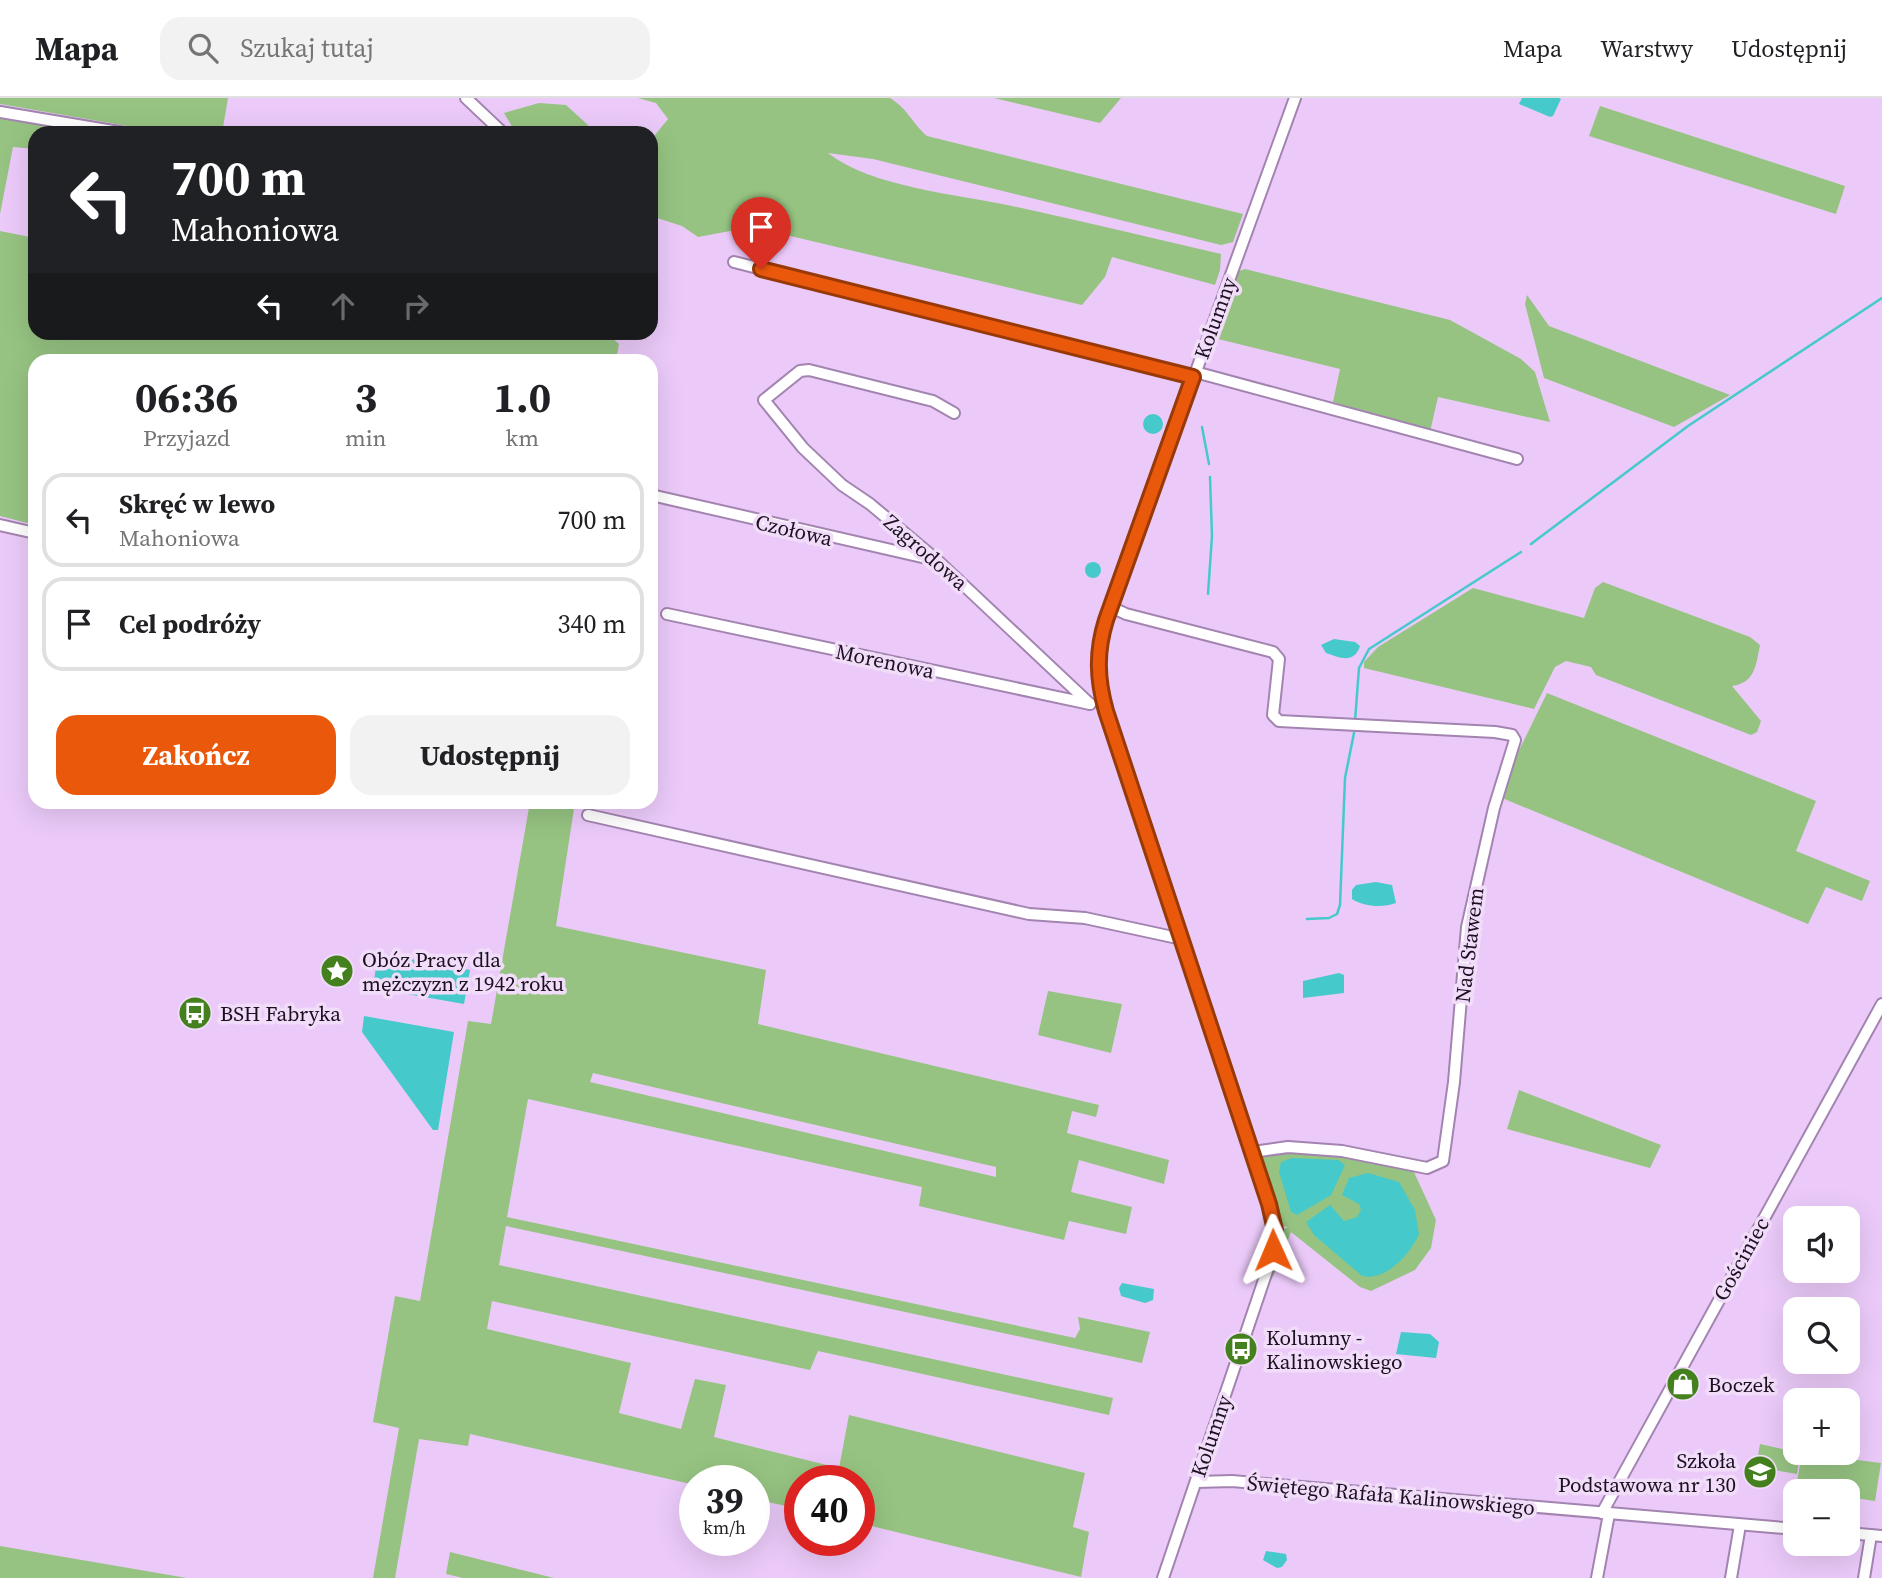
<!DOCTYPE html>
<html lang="pl">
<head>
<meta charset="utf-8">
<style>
  body { margin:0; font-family:"Source Serif 4",serif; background:#f2f2f2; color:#202124; height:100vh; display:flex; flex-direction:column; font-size:26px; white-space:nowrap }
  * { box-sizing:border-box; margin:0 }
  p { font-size:23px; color:#757577 }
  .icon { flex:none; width:38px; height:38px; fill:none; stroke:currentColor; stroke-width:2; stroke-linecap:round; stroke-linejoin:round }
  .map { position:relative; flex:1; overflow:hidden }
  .sheet { position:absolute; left:28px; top:256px; width:630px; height:455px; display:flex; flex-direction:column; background:#fff; border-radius:21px; box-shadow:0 7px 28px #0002 }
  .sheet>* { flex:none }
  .top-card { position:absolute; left:28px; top:28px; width:630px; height:214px; border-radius:21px; box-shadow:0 7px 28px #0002; background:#202124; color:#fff; overflow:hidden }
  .buttons { position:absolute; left:1783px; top:1108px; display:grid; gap:14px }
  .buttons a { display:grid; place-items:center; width:77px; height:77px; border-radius:14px; background:#fff; box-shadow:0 7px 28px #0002; font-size:35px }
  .speed { position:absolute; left:679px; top:1367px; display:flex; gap:14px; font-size:35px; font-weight:700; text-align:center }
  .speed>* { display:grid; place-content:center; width:91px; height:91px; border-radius:50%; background:#fff; box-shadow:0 7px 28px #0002; line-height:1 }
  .speed small { font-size:18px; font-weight:400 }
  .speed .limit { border:10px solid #d22; background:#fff; color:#111 }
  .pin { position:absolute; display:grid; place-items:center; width:60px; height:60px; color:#fff; margin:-72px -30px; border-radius:50% 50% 50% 0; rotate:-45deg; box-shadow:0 0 7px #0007 }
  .pin .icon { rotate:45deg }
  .me { position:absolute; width:77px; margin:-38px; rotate:359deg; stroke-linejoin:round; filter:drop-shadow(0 0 5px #0008) }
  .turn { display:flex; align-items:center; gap:24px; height:147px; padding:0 28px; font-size:32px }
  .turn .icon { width:91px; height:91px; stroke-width:2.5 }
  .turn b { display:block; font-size:49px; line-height:60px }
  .lanes { display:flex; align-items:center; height:66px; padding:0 28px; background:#0003; justify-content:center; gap:35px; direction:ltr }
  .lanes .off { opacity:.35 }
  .eta { display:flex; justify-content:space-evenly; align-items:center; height:119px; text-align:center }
  .eta b { font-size:42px; font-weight:700; line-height:49px }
  .action { display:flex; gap:14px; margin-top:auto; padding:14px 28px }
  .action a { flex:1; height:80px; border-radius:21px; background:#ea580c; color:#fff; font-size:28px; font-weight:700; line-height:80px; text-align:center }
  .action a+a { background:#f2f2f2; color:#202124 }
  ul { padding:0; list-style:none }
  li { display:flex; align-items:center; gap:21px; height:94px; margin:0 14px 10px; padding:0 14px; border:4px solid #e0e0e0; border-radius:21px }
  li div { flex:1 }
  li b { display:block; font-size:26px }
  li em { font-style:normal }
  header { display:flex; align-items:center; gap:42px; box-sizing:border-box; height:98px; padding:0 35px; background:#fff; border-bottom:2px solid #e0e0e0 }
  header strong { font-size:33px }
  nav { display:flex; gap:38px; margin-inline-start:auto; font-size:24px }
  .search { width:490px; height:63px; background:#f2f2f2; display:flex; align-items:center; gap:18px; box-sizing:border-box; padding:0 24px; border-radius:21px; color:#757577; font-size:26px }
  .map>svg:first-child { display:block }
</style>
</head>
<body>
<header>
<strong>Mapa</strong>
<div class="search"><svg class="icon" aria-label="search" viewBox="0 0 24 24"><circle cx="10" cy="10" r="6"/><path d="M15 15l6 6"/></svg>Szukaj tutaj</div>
<nav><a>Mapa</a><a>Warstwy</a><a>Udostępnij</a></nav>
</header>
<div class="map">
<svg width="1882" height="1480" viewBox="0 0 1882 1480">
  <rect width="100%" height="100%" fill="#ebcaf9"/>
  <g fill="#96c382" fill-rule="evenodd">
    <polygon points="0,0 228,0 222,35 168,35 0,6"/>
    <path d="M638,0H890C909,12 911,24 927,38L1243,116L1233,144L1221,147L873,61L828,55C871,89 956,96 1012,108C1082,123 1151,140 1221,156L1220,172L1215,187L1112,159L1105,179L1082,207L752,129L698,139L682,128L651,118V42L668,21L656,5Z"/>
    <polygon points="994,0 1121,0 1100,25"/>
    <polygon points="539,5 566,7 588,27 591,35 516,35 504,15"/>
    <polygon points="1600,8 1845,88 1836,116 1589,38"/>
    <polygon points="0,19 94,35 35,35 35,51 13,49 0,116"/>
    <polygon points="0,133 35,140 35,234 605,234 619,246 616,262 35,262 35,427 0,418"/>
    <polygon points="1245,171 1450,222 1521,261 1535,274 1550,324 1438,299 1430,334 1333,304 1340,271 1214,240 1239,173"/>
    <polygon points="1527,197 1549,228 1730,297 1674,329 1544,280 1525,206"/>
    <path d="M1603,484L1750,539L1760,547C1756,567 1755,585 1732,588L1761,623L1757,634L1751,637L1596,577L1591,569L1566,563L1555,569L1534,611L1364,570V564L1378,549L1473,490L1584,520L1595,490Z"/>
    <polygon points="1547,595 1816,703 1796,753 1870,783 1862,803 1826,789 1808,826 1502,700 1508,675"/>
    <path d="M530,704H575L556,828L766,872L758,926L1099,1007L1096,1019L1072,1013L1067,1035L1169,1062L1164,1086L1079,1062L1071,1094L1132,1109L1126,1136L1069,1123L1064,1142L919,1108L922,1089L528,1001L507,1119L1075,1240L1080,1231L1078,1219L1150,1234L1142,1265L506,1128L499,1167L1113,1300L1109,1317L818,1253L810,1272L492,1203L487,1231L631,1265L619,1315L681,1331L695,1281L726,1287L714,1339L839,1370L849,1317L1085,1375L1073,1429L1089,1434L1081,1479L859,1425V1382H800V1411L754,1401V1382H695V1387L470,1336L468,1348L419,1341L395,1480H373L399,1330L373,1324L395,1198L420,1203L468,923L491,926ZM593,975L996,1069V1079L590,984Z"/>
    <polygon points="1048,893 1122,906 1111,955 1038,937"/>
    <polygon points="1519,992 1661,1047 1650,1070 1507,1031"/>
    <polygon points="1268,1053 1337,1055 1413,1072 1436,1122 1431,1150 1415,1172 1371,1193 1360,1189 1291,1134 1272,1181 1282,1132 1288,1129 1282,1128 1262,1060"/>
    <polygon points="1760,1346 1800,1355 1797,1376 1756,1369"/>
    <polygon points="1802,1355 1881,1365 1875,1403 1848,1399 1848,1393 1796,1390"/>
    <polygon points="0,1448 187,1480 0,1480"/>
    <polygon points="450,1454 554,1480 463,1480 446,1476"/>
  </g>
  <g fill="#46c9ca">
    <polygon points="1522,0 1559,0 1561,1 1553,18 1550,19 1519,6"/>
    <circle cx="1153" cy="326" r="10"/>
    <circle cx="1093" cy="472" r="8"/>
    <path d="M1334,541L1355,544L1360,548C1354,566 1340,560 1326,555L1321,547Z"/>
    <path d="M1376,784L1392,787L1396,805C1383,810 1364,809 1352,801V792L1356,787Z"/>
    <polygon points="378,855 470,872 464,906 373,890"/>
    <polygon points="1339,875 1344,877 1344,895 1303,900 1303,883"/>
    <polygon points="364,918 454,934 438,1032 433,1032 362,934"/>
    <polygon points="1292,1060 1338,1062 1345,1067 1331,1097 1297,1117 1291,1114 1279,1074 1281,1064"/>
    <path d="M1368,1075L1399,1084L1415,1112L1419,1136C1411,1155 1386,1184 1362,1178L1314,1137L1306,1124L1330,1107L1344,1123L1357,1119L1361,1112L1359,1106L1342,1097L1349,1080Z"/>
    <polygon points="1122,1185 1154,1191 1153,1202 1145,1205 1121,1198 1119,1190"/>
    <polygon points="1401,1234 1430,1236 1439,1244 1436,1260 1396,1256"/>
    <polygon points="1266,1453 1286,1456 1287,1462 1282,1469 1277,1470 1263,1462"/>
  </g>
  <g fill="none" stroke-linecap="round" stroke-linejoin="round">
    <g stroke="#46c9ca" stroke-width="2.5">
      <polyline points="1202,329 1209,366"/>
      <polyline points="1531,446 1688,328 1882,200"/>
      <polyline points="1208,496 1212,438 1210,379"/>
      <polyline points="1355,623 1359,570 1369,551 1521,454"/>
      <polyline points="1307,821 1329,820 1337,816 1340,807 1345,680 1354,635"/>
    </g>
    <defs>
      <g id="minor">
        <polyline points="466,0 503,35"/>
        <polyline points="0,14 125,35"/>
        <polyline points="734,164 1193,279"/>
        <polyline points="1195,274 1517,361"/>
        <polyline points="954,315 933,303 809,272 800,273 764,302 803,350 842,387 870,406 938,463 1090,606"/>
        <polyline points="651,397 935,462"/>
        <polyline points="0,427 35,435"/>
        <polyline points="1111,509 1126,516 1273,554 1279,561 1273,617 1279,623 1495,634 1512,637 1515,642 1494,710 1467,829 1454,984 1443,1063 1427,1070 1342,1053 1288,1049 1253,1054"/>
        <polyline points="667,516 1090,606"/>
        <polyline points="588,717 1029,816 1085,820 1182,841"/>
        <polyline points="1196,1384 1232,1383 1796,1431"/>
        <polyline points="1602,1415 1882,906"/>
        <polyline points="1848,1435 1882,1438"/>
        <path d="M1163,1480L1268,1170L1274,1137L1269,1106L1106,613C1097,581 1096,553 1106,522L1295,0"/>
        <polyline points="1597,1480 1609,1416"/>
        <polyline points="1731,1480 1740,1427"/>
        <polyline points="1864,1480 1871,1437"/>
      </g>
    </defs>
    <use href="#minor" stroke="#a384b0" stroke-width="14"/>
    <use href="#minor" stroke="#fff" stroke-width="10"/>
  </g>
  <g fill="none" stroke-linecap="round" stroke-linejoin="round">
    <defs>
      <path id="route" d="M761,171L1193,279L1106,522C1096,554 1097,581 1106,613L1269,1106L1275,1132L1273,1152"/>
    </defs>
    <use href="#route" stroke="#983908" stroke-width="18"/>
    <use href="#route" stroke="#ea580c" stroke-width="12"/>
  </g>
  <defs>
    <symbol id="sight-disc" viewBox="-11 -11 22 22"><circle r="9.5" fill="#44801d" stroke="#f1ddf9"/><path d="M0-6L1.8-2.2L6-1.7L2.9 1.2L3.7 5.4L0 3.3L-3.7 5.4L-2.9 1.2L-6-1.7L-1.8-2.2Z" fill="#fff"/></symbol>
    <symbol id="bus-disc" viewBox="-11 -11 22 22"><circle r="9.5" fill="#44801d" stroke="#f1ddf9"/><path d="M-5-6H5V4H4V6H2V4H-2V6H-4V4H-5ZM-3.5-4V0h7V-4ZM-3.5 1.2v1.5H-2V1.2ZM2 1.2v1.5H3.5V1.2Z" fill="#fff"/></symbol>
    <symbol id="shop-disc" viewBox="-11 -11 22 22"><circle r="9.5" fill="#44801d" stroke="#f1ddf9"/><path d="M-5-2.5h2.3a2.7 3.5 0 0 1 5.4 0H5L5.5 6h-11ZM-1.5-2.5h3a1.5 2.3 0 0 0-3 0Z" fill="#fff"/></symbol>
    <symbol id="school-disc" viewBox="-11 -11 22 22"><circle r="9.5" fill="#44801d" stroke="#f1ddf9"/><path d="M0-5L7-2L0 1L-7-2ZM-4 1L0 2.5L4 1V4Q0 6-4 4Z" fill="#fff"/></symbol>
  </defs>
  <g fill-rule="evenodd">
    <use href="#sight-disc" x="318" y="854" width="38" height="38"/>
    <use href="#bus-disc" x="176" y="896" width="38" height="38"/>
    <use href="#bus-disc" x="1222" y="1232" width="38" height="38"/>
    <use href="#shop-disc" x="1664" y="1267" width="38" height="38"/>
    <use href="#school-disc" x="1741" y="1355" width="38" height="38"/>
  </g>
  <g text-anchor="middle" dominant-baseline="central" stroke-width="7" stroke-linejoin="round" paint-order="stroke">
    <g font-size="21" fill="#1c1020" stroke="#f1ddf9">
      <text transform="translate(1215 220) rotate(-70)">Kolumny</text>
      <text transform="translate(794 432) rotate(13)">Czołowa</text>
      <text transform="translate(926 454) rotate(41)">Zagrodowa</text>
      <text transform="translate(885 563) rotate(12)">Morenowa</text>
      <text transform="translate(1469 847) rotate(-83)">Nad Stawem</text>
      <text transform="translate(1741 1161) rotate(-61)">Gościniec</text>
      <text transform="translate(1211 1338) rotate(-71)">Kolumny</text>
      <text transform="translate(1391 1397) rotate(5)">Świętego Rafała Kalinowskiego</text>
    </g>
    <g font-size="21" fill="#1c1020" stroke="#f1ddf9" text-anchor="start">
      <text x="362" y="861">Obóz Pracy dla<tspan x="362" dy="24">mężczyzn z 1942 roku</tspan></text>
      <text x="220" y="915">BSH Fabryka</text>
      <text x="1266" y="1239">Kolumny -<tspan x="1266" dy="24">Kalinowskiego</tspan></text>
      <text x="1708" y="1286">Boczek</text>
      <text x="1736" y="1362" text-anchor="end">Szkoła<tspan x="1736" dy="24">Podstawowa nr 130</tspan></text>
    </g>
  </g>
</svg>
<div class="buttons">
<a><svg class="icon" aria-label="sound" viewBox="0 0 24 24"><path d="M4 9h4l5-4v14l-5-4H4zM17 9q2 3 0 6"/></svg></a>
<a><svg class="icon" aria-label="search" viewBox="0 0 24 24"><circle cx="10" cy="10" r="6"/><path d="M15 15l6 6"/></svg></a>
<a>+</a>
<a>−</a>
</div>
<div class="speed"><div>39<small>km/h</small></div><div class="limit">40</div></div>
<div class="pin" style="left:761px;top:171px;background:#d93025"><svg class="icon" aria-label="arrive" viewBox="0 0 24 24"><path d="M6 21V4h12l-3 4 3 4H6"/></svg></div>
<svg class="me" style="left:1273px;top:1152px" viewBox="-20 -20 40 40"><path d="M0-17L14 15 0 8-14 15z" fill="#ea580c" stroke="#fff" stroke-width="4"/></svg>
<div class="top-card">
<div class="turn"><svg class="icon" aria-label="left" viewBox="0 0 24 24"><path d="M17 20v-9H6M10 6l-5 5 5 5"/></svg><div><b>700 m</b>Mahoniowa</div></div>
<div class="lanes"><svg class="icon" aria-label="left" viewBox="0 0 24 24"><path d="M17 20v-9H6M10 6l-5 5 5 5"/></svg><svg class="icon off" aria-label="ahead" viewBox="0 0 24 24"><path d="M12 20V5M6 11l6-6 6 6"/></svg><svg class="icon off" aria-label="right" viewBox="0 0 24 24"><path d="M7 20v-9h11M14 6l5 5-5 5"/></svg></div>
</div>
<section class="sheet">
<div class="eta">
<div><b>06:36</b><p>Przyjazd</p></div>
<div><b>3</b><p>min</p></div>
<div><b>1.0</b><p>km</p></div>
</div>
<ul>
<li><svg class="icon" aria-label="left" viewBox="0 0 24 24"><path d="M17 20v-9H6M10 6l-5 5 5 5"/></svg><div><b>Skręć w lewo</b><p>Mahoniowa</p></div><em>700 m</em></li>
<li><svg class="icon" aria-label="arrive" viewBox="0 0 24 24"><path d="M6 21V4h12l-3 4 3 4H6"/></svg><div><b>Cel podróży</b></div><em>340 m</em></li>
</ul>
<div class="action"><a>Zakończ</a><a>Udostępnij</a></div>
</section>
</div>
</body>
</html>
